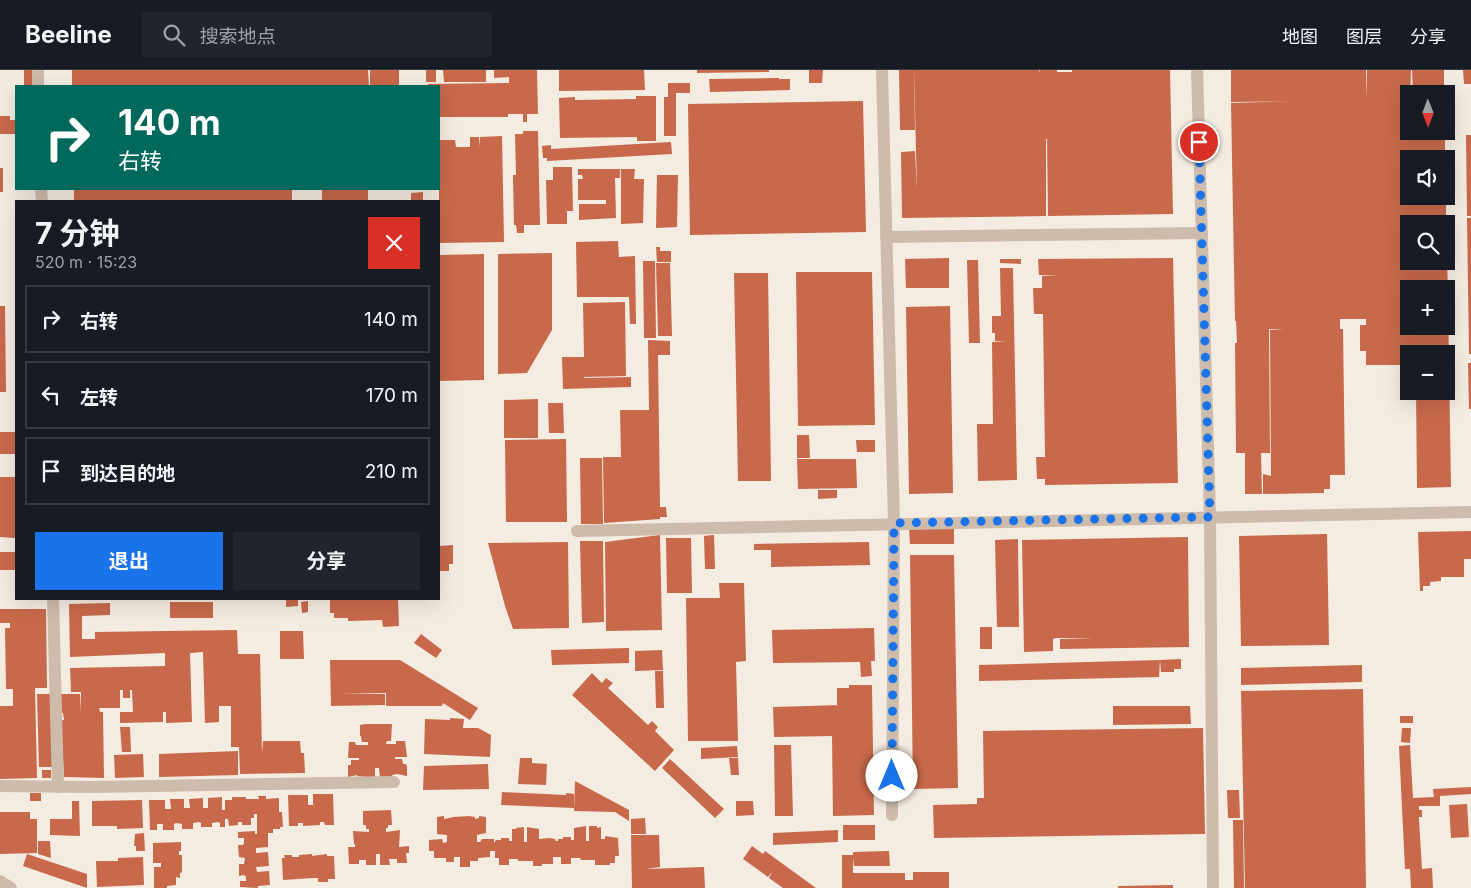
<!DOCTYPE html>
<html lang="zh">
<head>
<meta charset="utf-8">
<style>
  body { margin:0; font-family:Inter,"Noto Sans SC",sans-serif; background:#20242c; color:#f1f3f6; height:100vh; display:flex; flex-direction:column; font-size:19px; white-space:nowrap }
  * { box-sizing:border-box; margin:0 }
  p { font-size:16px; color:#9ea1a6 }
  .icon { flex:none; width:28px; height:28px; fill:none; stroke:currentColor; stroke-width:2; stroke-linecap:round; stroke-linejoin:round }
  .map { position:relative; flex:1; overflow:hidden }
  .details { position:absolute; left:15px; top:130px; width:425px; height:400px; display:flex; flex-direction:column; background:#171b24; border-radius:0px; box-shadow:0 5px 20px #0002 }
  .details>* { flex:none }
  .guide { position:absolute; left:15px; top:15px; width:425px; height:105px; border-radius:0px; box-shadow:0 5px 20px #0002; background:#00695c; color:#fff; overflow:hidden }
  .needle { width:32px; rotate:179deg }
  .tools { position:absolute; left:1400px; top:15px; display:grid; gap:10px }
  .tools a { display:grid; place-items:center; width:55px; height:55px; border-radius:0px; background:#171b24; box-shadow:0 5px 20px #0002; font-size:25px }
  .pin { position:absolute; display:grid; place-items:center; width:42px; height:42px; color:#fff; margin:-21px; border:2px solid #fff; border-radius:50%; box-shadow:0 1px 5px #0007 }
  .me { position:absolute; width:55px; margin:-28px; rotate:0deg; stroke-linejoin:round; filter:drop-shadow(0 0 4px #0008) }
  .turn { display:flex; align-items:center; gap:18px; height:105px; padding:0 20px; font-size:22px }
  .turn .icon { width:65px; height:65px; stroke-width:2.5 }
  .turn b { display:block; font-size:35px; line-height:42px }
  .round { display:grid; place-items:center; flex:none; width:52px; height:52px; border-radius:0px; background:#20242c }
  .overview { display:flex; align-items:center; justify-content:space-between; height:85px; padding:0 20px }
  h1 { font-size:30px; font-weight:700; line-height:38px }
  .primary-button { display:flex; gap:10px; margin-top:auto; padding:10px 20px }
  .primary-button a { flex:1; height:58px; border-radius:0px; background:#1a73e8; color:#fff; font-size:20px; font-weight:700; line-height:58px; text-align:center }
  .primary-button a+a { background:#20242c; color:#f1f3f6 }
  ul { padding:0; list-style:none }
  li { display:flex; align-items:center; gap:15px; height:68px; margin:0 10px 8px; padding:0 10px; border:2px solid #363941; border-radius:0px }
  li div { flex:1 }
  li b { display:block; font-size:19px }
  li em { font-style:normal }
  header { display:flex; align-items:center; gap:30px; box-sizing:border-box; height:70px; padding:0 25px; background:#171b24; border-bottom:1px solid #363941 }
  header strong { font-size:24px }
  nav { display:flex; gap:28px; margin-inline-start:auto; font-size:18px }
  .search { width:350px; height:45px; background:#20242c; display:flex; align-items:center; gap:12px; box-sizing:border-box; padding:0 18px; border-radius:0px; color:#9ea1a6; font-size:19px }
  .map>svg:first-child { display:block }
</style>
</head>
<body>
<header>
<strong>Beeline</strong>
<div class="search"><svg class="icon" aria-label="search" viewBox="0 0 24 24"><circle cx="10" cy="10" r="6"/><path d="M15 15l6 6"/></svg>搜索地点</div>
<nav><a>地图</a><a>图层</a><a>分享</a></nav>
</header>
<div class="map">
<svg width="1471" height="818" viewBox="0 0 1471 818">
  <rect width="100%" height="100%" fill="#f4ebe1"/>
  <g fill="#c8694b">
    <rect x="24" y="0" width="12" height="16"/>
    <polygon points="72,0 368,0 369,16 72,16"/>
    <rect x="370" y="0" width="29" height="16"/>
    <rect x="426" y="0" width="10" height="12"/>
    <polygon points="443,0 486,0 486,12 444,12"/>
    <polygon points="494,0 537,0 538,44 527,44 527,52 523,52 523,44 508,44 508,47 439,47 439,16 428,16 428,14 509,13 509,7 494,8"/>
    <polygon points="559,0 644,0 645,20 559,21"/>
    <polygon points="697,0 769,0 769,2 697,3"/>
    <polygon points="809,0 823,0 822,13 809,13"/>
    <polygon points="899,0 914,0 915,60 900,60"/>
    <polygon points="914,0 1039,0 1039,2 1040,0 1057,0 1057,2 1072,2 1072,0 1113,0 1112,1 1113,0 1170,0 1173,144 1048,146 1047,69 1046,69 1046,146 902,148 901,82 915,81 917,121"/>
    <polygon points="1231,0 1366,0 1366,30 1367,0 1411,0 1409,61 1445,61 1445,89 1409,89 1409,126 1446,126 1446,154 1409,154 1409,191 1447,191 1448,219 1409,219 1409,256 1446,256 1446,233 1448,233 1451,417 1417,418 1416,321 1446,321 1446,284 1409,284 1409,295 1366,295 1366,281 1360,281 1360,255 1366,255 1366,249 1340,249 1340,259 1343,259 1345,405 1330,405 1330,419 1324,419 1324,423 1263,424 1263,404 1271,406 1270,260 1284,260 1269,259 1270,383 1261,383 1262,424 1245,424 1245,383 1236,383 1235,273 1245,273 1237,273 1236,251 1235,251 1231,33 1263,32 1264,77 1263,32 1297,31 1231,32"/>
    <polygon points="1412,0 1444,0 1444,24 1413,24"/>
    <polygon points="1463,0 1471,0 1471,14 1464,14"/>
    <polygon points="779,8 779,9 790,9 790,20 710,22 709,9"/>
    <polygon points="668,13 690,13 690,23 676,23 676,66 664,66 664,27 668,27"/>
    <polygon points="636,26 656,26 656,71 637,71 637,67 560,68 559,28 575,27 575,30 636,29"/>
    <polygon points="863,31 866,162 690,165 688,34"/>
    <polygon points="0,46 10,46 10,50 16,50 16,64 0,64"/>
    <polygon points="523,61 538,61 540,155 524,155 524,163 517,163 516,155 514,155 513,105 516,105 515,64 523,64"/>
    <polygon points="1466,65 1471,65 1471,146 1467,146"/>
    <polygon points="502,66 504,172 439,173 439,70 455,70 456,77 470,77 470,67 479,67 480,77 480,67"/>
    <polygon points="671,72 672,84 547,91 547,88 543,88 542,76 551,75 551,79"/>
    <polygon points="553,97 572,97 573,141 567,141 567,154 547,154 546,110 553,110"/>
    <rect x="0" y="98" width="3" height="24"/>
    <polygon points="578,99 620,99 620,108 615,108 616,148 579,150 579,134 606,134 606,130 578,130 578,109 583,109 582,105 578,105"/>
    <polygon points="621,99 635,99 634,109 644,109 643,153 621,154"/>
    <polygon points="657,105 678,105 677,157 656,158"/>
    <rect x="74" y="119" width="218" height="12"/>
    <rect x="322" y="119" width="46" height="12"/>
    <polygon points="423,122 423,131 411,131 411,123"/>
    <polygon points="1467,148 1471,148 1471,284 1469,284"/>
    <polygon points="618,171 619,187 635,186 636,254 630,254 629,227 577,227 576,172"/>
    <polygon points="656,177 660,177 660,181 671,181 671,192 657,192"/>
    <polygon points="552,183 552,260 527,303 498,304 498,184"/>
    <polygon points="484,184 484,310 439,311 439,185"/>
    <polygon points="949,188 949,218 906,218 905,189"/>
    <polygon points="1173,188 1178,413 1045,415 1045,409 1037,409 1036,387 1045,387 1043,244 1034,244 1033,218 1042,218 1042,206 1057,205 1039,205 1038,189"/>
    <polygon points="1000,189 1021,189 1021,194 1000,193"/>
    <polygon points="967,190 978,190 980,273 969,273"/>
    <polygon points="643,191 655,191 656,268 644,268"/>
    <polygon points="656,193 670,193 672,266 658,266"/>
    <polygon points="1000,198 1013,198 1017,410 978,411 977,354 993,354 992,272 1007,271 995,271 995,263 992,263 992,246 1001,246"/>
    <polygon points="796,202 872,202 875,355 798,356"/>
    <polygon points="734,203 768,203 771,411 738,411"/>
    <polygon points="625,232 626,306 584,307 584,308 631,307 631,317 563,319 562,287 584,287 583,233"/>
    <polygon points="0,236 5,236 6,322 0,322"/>
    <polygon points="950,236 953,423 909,424 906,237"/>
    <polygon points="648,270 670,271 670,285 658,285 660,437 666,437 667,447 660,447 660,449 604,453 603,387 621,387 620,340 649,340"/>
    <polygon points="1468,293 1471,293 1471,339 1469,339"/>
    <polygon points="538,329 538,368 504,368 504,330"/>
    <polygon points="548,333 563,333 564,363 549,363"/>
    <rect x="0" y="362" width="16" height="22"/>
    <polygon points="797,365 809,365 810,388 797,388"/>
    <polygon points="566,369 567,452 506,452 505,370"/>
    <polygon points="856,370 875,370 875,382 857,382"/>
    <polygon points="580,388 602,388 603,454 581,454"/>
    <polygon points="797,389 856,389 857,418 798,419"/>
    <polygon points="0,407 16,407 15,468 0,467"/>
    <polygon points="818,420 837,420 837,428 818,429"/>
    <polygon points="909,458 954,458 954,474 910,474"/>
    <polygon points="1471,461 1471,489 1464,489 1464,507 1441,507 1441,511 1430,512 1430,516 1423,516 1423,521 1420,521 1418,462"/>
    <polygon points="1327,464 1329,575 1241,576 1239,466"/>
    <polygon points="660,465 662,560 606,561 605,472"/>
    <polygon points="714,465 715,499 705,499 704,466"/>
    <polygon points="1188,467 1189,577 1060,579 1060,569 1094,568 1056,568 1053,569 1053,581 1024,582 1022,470"/>
    <polygon points="666,468 691,468 692,523 667,523"/>
    <polygon points="1018,469 1019,557 997,557 995,470"/>
    <polygon points="580,471 603,471 604,552 582,553"/>
    <polygon points="568,472 569,558 513,559 505,536 488,473"/>
    <polygon points="869,472 870,495 771,497 771,480 754,480 754,474"/>
    <polygon points="453,475 453,494 449,494 449,501 439,501 439,476"/>
    <rect x="0" y="482" width="16" height="18"/>
    <polygon points="910,485 954,485 958,718 913,719"/>
    <polygon points="719,513 744,513 746,591 736,592 738,671 688,671 686,528 720,528"/>
    <polygon points="286,529 298,529 298,536 286,537"/>
    <polygon points="330,529 398,529 399,556 383,557 382,550 348,551 348,548 334,548 334,543 330,543"/>
    <polygon points="308,531 308,542 302,543 301,532"/>
    <rect x="170" y="532" width="43" height="16"/>
    <polygon points="110,533 110,545 82,546 82,569 95,569 95,562 237,560 238,584 260,584 262,683 263,671 300,671 301,683 304,683 305,703 240,704 239,677 231,677 231,636 219,636 219,652 205,653 203,582 190,583 192,652 166,653 166,642 163,642 163,652 120,653 120,642 133,642 132,620 130,620 130,628 123,628 123,620 120,620 120,638 99,638 100,642 103,642 104,708 64,707 61,650 64,650 63,643 51,643 52,697 39,697 37,624 80,624 81,642 81,622 71,622 70,598 165,596 165,583 70,587 69,534"/>
    <polygon points="0,539 46,539 47,618 35,618 37,708 0,709 0,636 13,636 13,619 6,619 5,558 10,558 10,553 0,553"/>
    <rect x="980" y="557" width="12" height="22"/>
    <polygon points="874,558 875,591 871,591 872,606 861,607 860,592 773,593 772,560"/>
    <polygon points="280,561 303,561 304,589 280,589"/>
    <polygon points="421,564 442,580 436,588 414,573"/>
    <polygon points="629,578 629,593 552,595 551,580"/>
    <polygon points="662,580 663,600 635,601 635,581"/>
    <polygon points="1181,589 1181,599 1174,599 1174,602 1161,602 1160,590"/>
    <polygon points="330,590 400,590 478,638 470,650 443,633 442,636 386,636 386,623 339,624 385,624 385,635 331,636"/>
    <polygon points="1160,590 1159,607 979,611 979,595"/>
    <polygon points="1362,595 1362,612 1241,615 1241,598"/>
    <polygon points="655,601 663,601 664,638 656,638"/>
    <polygon points="592,603 602,613 606,608 613,613 608,618 648,655 652,651 658,657 655,661 674,680 655,701 572,625"/>
    <polygon points="849,615 872,615 874,745 833,746 832,666 774,667 773,637 843,635 837,635 837,618 849,618"/>
    <polygon points="1363,619 1366,818 1301,818 1300,741 1301,818 1245,818 1241,621"/>
    <polygon points="1113,636 1190,636 1191,654 1113,655"/>
    <rect x="1400" y="646" width="13" height="7"/>
    <polygon points="450,648 464,649 463,658 478,658 491,665 490,687 424,684 425,649 450,650"/>
    <polygon points="365,654 392,654 391,671 387,671 386,674 396,674 396,671 405,671 407,687 395,687 395,689 402,689 403,694 406,694 407,697 407,706 397,704 392,705 392,707 380,708 379,698 375,698 375,708 357,706 357,705 348,707 348,695 351,695 351,690 359,690 359,688 348,688 349,672 355,672 356,675 368,675 368,672 362,672 361,666 360,666 360,655"/>
    <polygon points="120,657 130,657 131,682 122,682"/>
    <polygon points="1203,658 1205,764 934,768 933,735 977,734 977,728 984,728 983,661"/>
    <polygon points="1402,658 1411,658 1410,673 1401,672"/>
    <polygon points="774,675 791,675 793,746 775,746"/>
    <polygon points="1410,675 1413,728 1434,727 1433,719 1471,717 1471,724 1440,726 1440,736 1419,736 1419,740 1422,740 1422,747 1419,747 1419,750 1422,799 1432,798 1433,818 1411,818 1410,799 1405,799 1399,676"/>
    <polygon points="737,676 738,687 701,689 701,678"/>
    <polygon points="238,681 238,705 159,707 159,684"/>
    <polygon points="143,684 144,707 115,708 114,685"/>
    <polygon points="520,688 532,688 532,693 547,694 546,715 518,714"/>
    <polygon points="729,688 738,688 739,705 731,705"/>
    <polygon points="670,689 724,739 715,748 662,698"/>
    <polygon points="488,694 489,719 423,720 424,696"/>
    <rect x="42" y="700" width="9" height="8"/>
    <polygon points="575,711 629,740 629,751 615,742 574,741"/>
    <polygon points="1227,720 1239,720 1240,748 1228,748"/>
    <polygon points="502,722 566,725 566,723 574,724 574,738 501,735"/>
    <rect x="30" y="723" width="11" height="8"/>
    <polygon points="313,724 333,724 334,755 325,755 324,752 320,752 320,755 303,756 303,753 298,753 298,756 289,756 288,725 308,725 308,735 313,735"/>
    <polygon points="258,726 266,726 266,729 279,728 279,742 282,742 283,757 280,757 280,759 273,759 273,763 268,763 268,777 256,778 256,783 268,782 269,796 256,797 257,802 269,801 270,815 258,816 258,818 240,817 240,811 246,811 246,807 244,805 239,806 239,794 244,794 245,788 239,787 238,775 243,775 244,773 244,768 238,768 238,762 255,761 255,764 257,764 257,744 254,744 254,748 251,748 251,755 242,755 242,752 238,752 238,755 229,756 228,749 225,749 225,757 220,757 220,753 218,752 212,753 212,757 201,757 201,753 199,752 193,753 193,759 182,759 182,754 176,753 174,754 174,760 163,760 163,754 157,754 157,760 150,760 149,730 165,730 165,739 171,739 170,729 184,729 184,738 190,738 189,729 203,728 203,738 208,738 208,728 222,727 222,740 225,740 225,730 232,730 232,727 246,727 246,729 259,729"/>
    <polygon points="142,730 143,758 117,759 117,756 92,756 92,731"/>
    <polygon points="72,731 79,731 80,766 50,765 50,749 72,749"/>
    <polygon points="736,731 753,731 754,745 736,746"/>
    <polygon points="1467,734 1469,767 1451,768 1449,735"/>
    <polygon points="391,740 392,755 388,755 388,758 386,758 386,762 400,760 399,777 409,776 409,783 406,783 407,793 397,793 397,789 389,789 390,795 380,795 380,784 376,784 376,795 366,795 366,790 359,790 359,794 349,794 348,777 355,777 355,774 354,774 353,761 369,762 369,759 366,759 366,755 363,755 363,741"/>
    <polygon points="0,742 30,742 30,749 37,749 37,766 15,766 37,766 37,783 0,784"/>
    <polygon points="444,746 444,749 454,747 469,746 475,747 475,749 479,748 479,746 486,747 486,763 477,765 477,772 480,772 482,769 494,769 494,773 496,770 501,770 501,768 509,768 509,771 512,771 512,759 516,759 516,758 524,757 524,772 527,772 527,757 539,759 539,769 550,768 555,769 556,771 558,771 558,769 563,769 563,767 571,767 571,770 574,770 574,758 586,756 586,771 589,771 589,756 597,756 597,758 601,757 601,769 605,769 605,766 618,768 619,786 615,786 615,793 610,793 610,795 595,795 595,790 581,790 580,788 571,788 571,794 561,794 561,787 553,787 553,794 542,794 542,796 533,796 533,791 518,791 518,789 509,789 509,795 499,795 499,788 495,788 495,781 490,781 490,787 478,788 478,791 470,791 470,797 460,797 460,787 454,787 454,792 446,792 446,788 434,788 434,781 429,781 429,770 442,769 443,773 447,772 447,765 437,764 437,747"/>
    <polygon points="645,748 646,764 631,764 631,749"/>
    <polygon points="1233,750 1243,750 1244,818 1234,818"/>
    <rect x="843" y="755" width="32" height="15"/>
    <polygon points="838,760 838,772 773,775 773,763"/>
    <polygon points="144,763 145,781 136,781 136,776 134,776 135,764"/>
    <polygon points="631,765 659,765 660,797 646,799 704,797 705,818 632,818"/>
    <polygon points="38,771 50,771 51,788 38,784"/>
    <polygon points="181,772 181,781 179,781 179,785 182,785 182,802 180,803 180,808 176,807 176,815 167,816 167,818 154,818 154,797 161,797 161,793 153,793 153,773"/>
    <polygon points="752,776 763,784 765,781 816,818 783,818 769,808 772,802 768,807 743,789"/>
    <polygon points="889,781 890,796 854,796 853,788 853,803 905,803 905,810 913,810 913,802 949,802 949,818 842,818 842,785 853,785 853,782"/>
    <polygon points="27,784 87,804 87,818 23,796"/>
    <polygon points="312,784 312,786 327,784 327,786 334,786 335,809 328,809 328,812 318,812 318,808 313,808 283,810 282,788 285,788 284,785 292,785 292,787 299,787 299,785"/>
    <polygon points="143,787 144,815 97,817 96,791 118,791 118,788"/>
    <polygon points="1173,815 1173,818 1118,818 1118,816"/>
  </g>
  <g fill="none" stroke-linecap="round" stroke-linejoin="round">
    <g stroke="#cdbbac" stroke-width="12">
      <polyline points="38,0 38,16"/>
      <polyline points="882,0 894,453 892,745"/>
      <polyline points="1197,0 1210,447 1213,818"/>
      <polyline points="41,119 42,131"/>
      <polyline points="886,167 1202,163"/>
      <polyline points="577,461 1471,442"/>
      <polyline points="53,529 58,717"/>
      <polyline points="0,716 93,717 394,712"/>
      <polyline points="0,811 11,818"/>
    </g>
  </g>
  <g fill="none" stroke-linecap="round" stroke-linejoin="round">
    <polyline stroke="#1a73e8" stroke-width="9" stroke-dasharray="0 16.2" points="892,706 894,453 1210,447 1199,72"/>
  </g>
</svg>
<div class="tools">
<a><svg class="needle" viewBox="-14 -14 28 28"><path d="M0-13l5 13h-10z" fill="#e53935"/><path d="M0 13l5-13h-10z" fill="#9ea1a6"/></svg></a>
<a><svg class="icon" aria-label="sound" viewBox="0 0 24 24"><path d="M4 9h4l5-4v14l-5-4H4zM17 9q2 3 0 6"/></svg></a>
<a><svg class="icon" aria-label="search" viewBox="0 0 24 24"><circle cx="10" cy="10" r="6"/><path d="M15 15l6 6"/></svg></a>
<a>+</a>
<a>−</a>
</div>
<div class="pin" style="left:1199px;top:72px;background:#d93025"><svg class="icon" aria-label="arrive" viewBox="0 0 24 24"><path d="M6 21V4h12l-3 4 3 4H6"/></svg></div>
<svg class="me" style="left:892px;top:706px" viewBox="-20 -20 40 40"><circle r="19" fill="#fff"/><path d="M0-13L10 11 0 6-10 11z" fill="#1a73e8"/></svg>
<div class="guide">
<div class="turn"><svg class="icon" aria-label="right" viewBox="0 0 24 24"><path d="M7 20v-9h11M14 6l5 5-5 5"/></svg><div><b>140 m</b>右转</div></div>
</div>
<section class="details">
<div class="overview"><div><h1>7 分钟</h1><p>520 m · 15:23</p></div><a class="round" style="background:#d93025;color:#fff"><svg class="icon" aria-label="close" viewBox="0 0 24 24"><path d="M6 6l12 12M18 6L6 18"/></svg></a></div>
<ul>
<li><svg class="icon" aria-label="right" viewBox="0 0 24 24"><path d="M7 20v-9h11M14 6l5 5-5 5"/></svg><div><b>右转</b></div><em>140 m</em></li>
<li><svg class="icon" aria-label="left" viewBox="0 0 24 24"><path d="M17 20v-9H6M10 6l-5 5 5 5"/></svg><div><b>左转</b></div><em>170 m</em></li>
<li><svg class="icon" aria-label="arrive" viewBox="0 0 24 24"><path d="M6 21V4h12l-3 4 3 4H6"/></svg><div><b>到达目的地</b></div><em>210 m</em></li>
</ul>
<div class="primary-button"><a>退出</a><a>分享</a></div>
</section>
</div>
</body>
</html>
